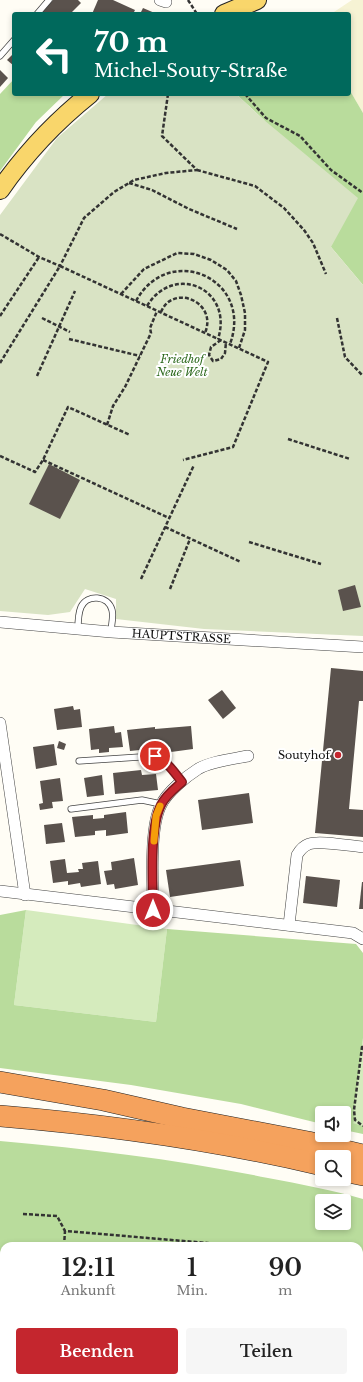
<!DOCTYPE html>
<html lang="de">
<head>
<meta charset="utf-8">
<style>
  body { margin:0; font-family:"Libre Baskerville",serif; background:#f6f6f6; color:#222; height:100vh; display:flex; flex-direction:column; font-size:15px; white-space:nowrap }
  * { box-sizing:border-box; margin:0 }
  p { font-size:13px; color:#767676 }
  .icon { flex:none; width:22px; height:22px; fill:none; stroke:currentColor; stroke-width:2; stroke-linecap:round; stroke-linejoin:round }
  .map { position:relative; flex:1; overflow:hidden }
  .drawer { position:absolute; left:0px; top:1242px; width:363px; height:140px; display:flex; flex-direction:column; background:#fff; border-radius:12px 12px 0 0; box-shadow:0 2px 6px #0003 }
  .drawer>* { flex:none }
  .hud { position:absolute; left:12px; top:12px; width:339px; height:84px; border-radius:4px; box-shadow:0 2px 6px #0003; background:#00695c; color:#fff; overflow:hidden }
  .buttons { position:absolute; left:315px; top:1106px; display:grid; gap:8px }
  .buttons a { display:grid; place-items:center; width:36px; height:36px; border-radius:4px; background:#fff; box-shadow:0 2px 6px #0003; font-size:20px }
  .pin { position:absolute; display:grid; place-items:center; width:34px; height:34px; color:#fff; margin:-17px; border:2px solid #fff; border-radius:50%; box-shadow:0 1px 4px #0007 }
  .me { position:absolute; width:44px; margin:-22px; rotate:0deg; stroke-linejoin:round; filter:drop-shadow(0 0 3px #0008) }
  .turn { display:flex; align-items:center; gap:14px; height:84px; padding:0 16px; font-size:18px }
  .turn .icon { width:52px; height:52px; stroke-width:2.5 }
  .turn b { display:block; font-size:28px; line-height:34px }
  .eta { display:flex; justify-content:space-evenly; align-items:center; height:68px; text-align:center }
  .eta b { font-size:24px; font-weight:600; line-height:28px }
  .cta { display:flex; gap:8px; margin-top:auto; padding:8px 16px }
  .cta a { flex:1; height:46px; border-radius:4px; background:#c4262e; color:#fff; font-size:16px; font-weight:600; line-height:46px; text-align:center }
  .cta a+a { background:#f6f6f6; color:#222 }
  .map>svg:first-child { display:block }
</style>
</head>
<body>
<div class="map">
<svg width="363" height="1382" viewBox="0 0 363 1382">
  <rect width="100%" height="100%" fill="#fffdf5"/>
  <polygon fill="#f6f3d4" points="352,0 363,0 363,113 349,89 349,14 331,14"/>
  <g fill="#d5ebbd">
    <polygon points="26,910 167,929 156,1022 14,1005"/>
    <polygon points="363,1038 363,1126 352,1123 355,1120 354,1110"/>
  </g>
  <g fill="#b9dc9c" fill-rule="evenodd">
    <polygon points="14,79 14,94 65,94 36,122 0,171 0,94"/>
    <polygon points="349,89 363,113 363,285 331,247 264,120 236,94 349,94"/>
    <polygon points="26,910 14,1005 156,1022 167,929 356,944 363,953 363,1038 354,1110 355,1120 353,1123 363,1126 363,1134 344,1130 344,1113 322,1113 322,1124 241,1104 131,1085 0,1068 0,915"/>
    <path d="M0,1141C90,1149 180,1160 268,1178C300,1184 332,1190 363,1199V1300L359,1298V1246H4V1259H0ZM322,1201H344V1223H322Z"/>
  </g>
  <polygon fill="#d9e3c4" points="108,94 236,94 264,120 358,198 331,247 363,285 363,636 204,629 116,619 116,599 85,589 70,612 48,615 0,611 0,215 57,138"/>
  <g fill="#5a524d">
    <polygon points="53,0 78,0 81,3 70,14 39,14"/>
    <polygon points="98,0 113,0 135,10 133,14 92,14"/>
    <polygon points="143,8 157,14 140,14"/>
    <polygon points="14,53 14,66 7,60"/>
    <polygon points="0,70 8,78 0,87"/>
    <polygon points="49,464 80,480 60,519 29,504"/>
    <polygon points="355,585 361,607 343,611 338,590"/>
    <polygon points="331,668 363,671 363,701 359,701 349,809 363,810 363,837 315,833"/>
    <polygon points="222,690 236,708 223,719 208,700"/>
    <polygon points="73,706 74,710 80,709 82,727 57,730 54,709"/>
    <polygon points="114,726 115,733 121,732 123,747 109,748 109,752 99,753 99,749 91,750 89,729"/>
    <polygon points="191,726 193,749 171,752 170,747 130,751 127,730 155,727 155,729"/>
    <polygon points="59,741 66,744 64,750 57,748"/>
    <polygon points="54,744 57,765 36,769 33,747"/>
    <polygon points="141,770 142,775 156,774 158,790 115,794 113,773"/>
    <polygon points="102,775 104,795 87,797 84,778"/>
    <polygon points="60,778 63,801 52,802 53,808 40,810 39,804 43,803 40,781"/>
    <polygon points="249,793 253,823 202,830 198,800"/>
    <polygon points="126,812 128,833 106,836 106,830 95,831 95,835 75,837 72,817 93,815 93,819 104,818 104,815"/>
    <polygon points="62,823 65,842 46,844 44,825"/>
    <polygon points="134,858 138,885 115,889 114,884 107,885 104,871 112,870 111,862"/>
    <polygon points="65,859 67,873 79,872 78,869 83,869 82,863 98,861 101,884 81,887 80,883 68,885 68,881 53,883 50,861"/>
    <polygon points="240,860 244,886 170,897 166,870"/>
    <polygon points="306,876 340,880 337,907 303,903"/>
    <polygon points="362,882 363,882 363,909 359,909"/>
    <polygon points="57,1378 83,1378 84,1382 58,1382"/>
    <polygon points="287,1378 328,1378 330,1382 289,1382"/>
  </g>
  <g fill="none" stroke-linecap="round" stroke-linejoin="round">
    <defs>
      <g id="service">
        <polyline points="37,14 49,0"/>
        <polyline points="0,56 14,40"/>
        <path d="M78,629C78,622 78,614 81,607C87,594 108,595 112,610C114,617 111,625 111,632"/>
        <path d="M79,761L155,756C167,761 174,772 181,782"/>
        <polyline points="71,809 142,800 161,804"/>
      </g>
      <g id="minor">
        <polyline points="160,0 166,2"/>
        <path id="s1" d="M0,622L111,632L363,647"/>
        <polyline points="0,723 25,895"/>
        <polyline points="0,891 353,933 363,939"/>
        <path d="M153,910C153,883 149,828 161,805C167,792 187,776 198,769C212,761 233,759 248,756"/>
        <path d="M289,925L297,855C300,850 303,846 309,844C319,840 350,846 363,847"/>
        <polyline points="0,1272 4,1271"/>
        <polyline points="359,1314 363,1315"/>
        <polyline points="127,1378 127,1382"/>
      </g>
      <g id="primary">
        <polyline points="224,14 257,0"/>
        <path d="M0,190C25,154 55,122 90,94"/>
      </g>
      <g id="motorway">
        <polyline points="0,1082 103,1100 182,1118 308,1142 363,1155"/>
        <path d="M0,1116C108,1125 216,1140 322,1165"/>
        <polyline points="344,1171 363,1175"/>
      </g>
    </defs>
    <use href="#service" stroke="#444" stroke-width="7"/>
    <use href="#minor" stroke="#444" stroke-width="12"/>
    <use href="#primary" stroke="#222" stroke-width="20"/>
    <use href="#motorway" stroke="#222" stroke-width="22"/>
    <g stroke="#333" stroke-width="2.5" stroke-dasharray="4 2" stroke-linecap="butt">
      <polyline points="188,0 197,14"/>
      <polyline points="245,94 266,118 300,136 331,170 363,193"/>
      <polyline points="197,170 255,186 284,208 304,230 313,243 326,274"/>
      <polyline points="129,183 152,190 189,209 237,229"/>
      <polyline points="0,234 39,257 60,266 84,218 114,192 134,180 166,173 197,170 162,136 168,94"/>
      <polyline points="121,294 144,269 177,253 194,254 211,260 227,270 236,281 241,295 245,313 245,330 239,348"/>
      <path d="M136,301C169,241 254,279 230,344"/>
      <path d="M147,306C174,262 234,289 218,339"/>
      <path d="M161,312C173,283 218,302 205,333"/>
      <polyline points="0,316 39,257"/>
      <polyline points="42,318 70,332"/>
      <polyline points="337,318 345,357 363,376"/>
      <polyline points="69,339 140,356"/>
      <polyline points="221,340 211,347 209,355 213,361 221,359 225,353 226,342"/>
      <polyline points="0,363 60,266 268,362 233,447 183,460"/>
      <polyline points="37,376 75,291"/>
      <polyline points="107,425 113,406 125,387 151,333 150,328 157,311"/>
      <polyline points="288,439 350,459"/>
      <polyline points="0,456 35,472 43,460 68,407 130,435"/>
      <polyline points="43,460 169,518"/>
      <polyline points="165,527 241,562"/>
      <polyline points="249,542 321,564"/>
      <polyline points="141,579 194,465"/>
      <polyline points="170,589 190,539"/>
      <polyline points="363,1047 362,1047 354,1110 355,1120 363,1126"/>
      <polyline points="23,1214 57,1216 65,1231"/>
      <polyline points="64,1246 65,1231 243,1246"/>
      <polyline points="359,1258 363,1258"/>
      <polyline points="359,1297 363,1280"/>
    </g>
    <use href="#service" stroke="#fff" stroke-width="5.5"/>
    <use href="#minor" stroke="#fff" stroke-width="11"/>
    <use href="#primary" stroke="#f9d66b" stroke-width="18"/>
    <use href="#motorway" stroke="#f5a25d" stroke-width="21"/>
  </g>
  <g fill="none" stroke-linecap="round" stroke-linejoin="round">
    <defs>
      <path id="route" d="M153,910C153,882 149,829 161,805C165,796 174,789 182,782C174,772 167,761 155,756"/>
    </defs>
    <use href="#route" stroke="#7f191e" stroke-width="10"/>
    <use href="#route" stroke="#c4262e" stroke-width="7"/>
    <polyline stroke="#f59e0b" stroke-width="7" points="154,841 156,816 160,806"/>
  </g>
  <circle fill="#c4262e" stroke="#fff" stroke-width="1.5" cx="338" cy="755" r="4"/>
  <g text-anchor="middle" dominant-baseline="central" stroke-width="4" stroke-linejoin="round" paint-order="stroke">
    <g font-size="11" font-style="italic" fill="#2f6b1f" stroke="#fff">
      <text x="182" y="359">Friedhof<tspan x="182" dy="13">Neue Welt</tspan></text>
    </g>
    <g font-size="11" fill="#111" stroke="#fff">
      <text stroke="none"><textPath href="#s1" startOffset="182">HAUPTSTRASSE</textPath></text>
    </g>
    <g font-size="11" fill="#111" stroke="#fff" text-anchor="end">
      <text x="330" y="755">Soutyhof</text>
    </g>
  </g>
</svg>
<div class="buttons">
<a><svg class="icon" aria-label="sound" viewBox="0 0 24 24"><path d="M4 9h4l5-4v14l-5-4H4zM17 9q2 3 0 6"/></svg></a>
<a><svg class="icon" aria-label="search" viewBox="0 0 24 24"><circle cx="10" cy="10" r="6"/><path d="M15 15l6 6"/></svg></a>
<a><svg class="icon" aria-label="layers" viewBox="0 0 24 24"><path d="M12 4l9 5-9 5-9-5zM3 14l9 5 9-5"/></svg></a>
</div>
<div class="pin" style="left:155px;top:756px;background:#d93025"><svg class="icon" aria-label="arrive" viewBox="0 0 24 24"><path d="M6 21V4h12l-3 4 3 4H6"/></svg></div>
<svg class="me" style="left:153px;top:910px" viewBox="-20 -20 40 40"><circle r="17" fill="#c4262e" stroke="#fff" stroke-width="3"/><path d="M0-11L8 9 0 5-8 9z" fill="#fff"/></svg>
<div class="hud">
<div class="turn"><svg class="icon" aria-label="left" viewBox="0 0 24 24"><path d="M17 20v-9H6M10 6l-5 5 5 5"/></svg><div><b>70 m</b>Michel-Souty-Straße</div></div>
</div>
<section class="drawer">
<div class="eta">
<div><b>12:11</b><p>Ankunft</p></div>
<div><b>1</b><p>Min.</p></div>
<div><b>90</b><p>m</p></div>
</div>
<div class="cta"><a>Beenden</a><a>Teilen</a></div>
</section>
</div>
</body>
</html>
